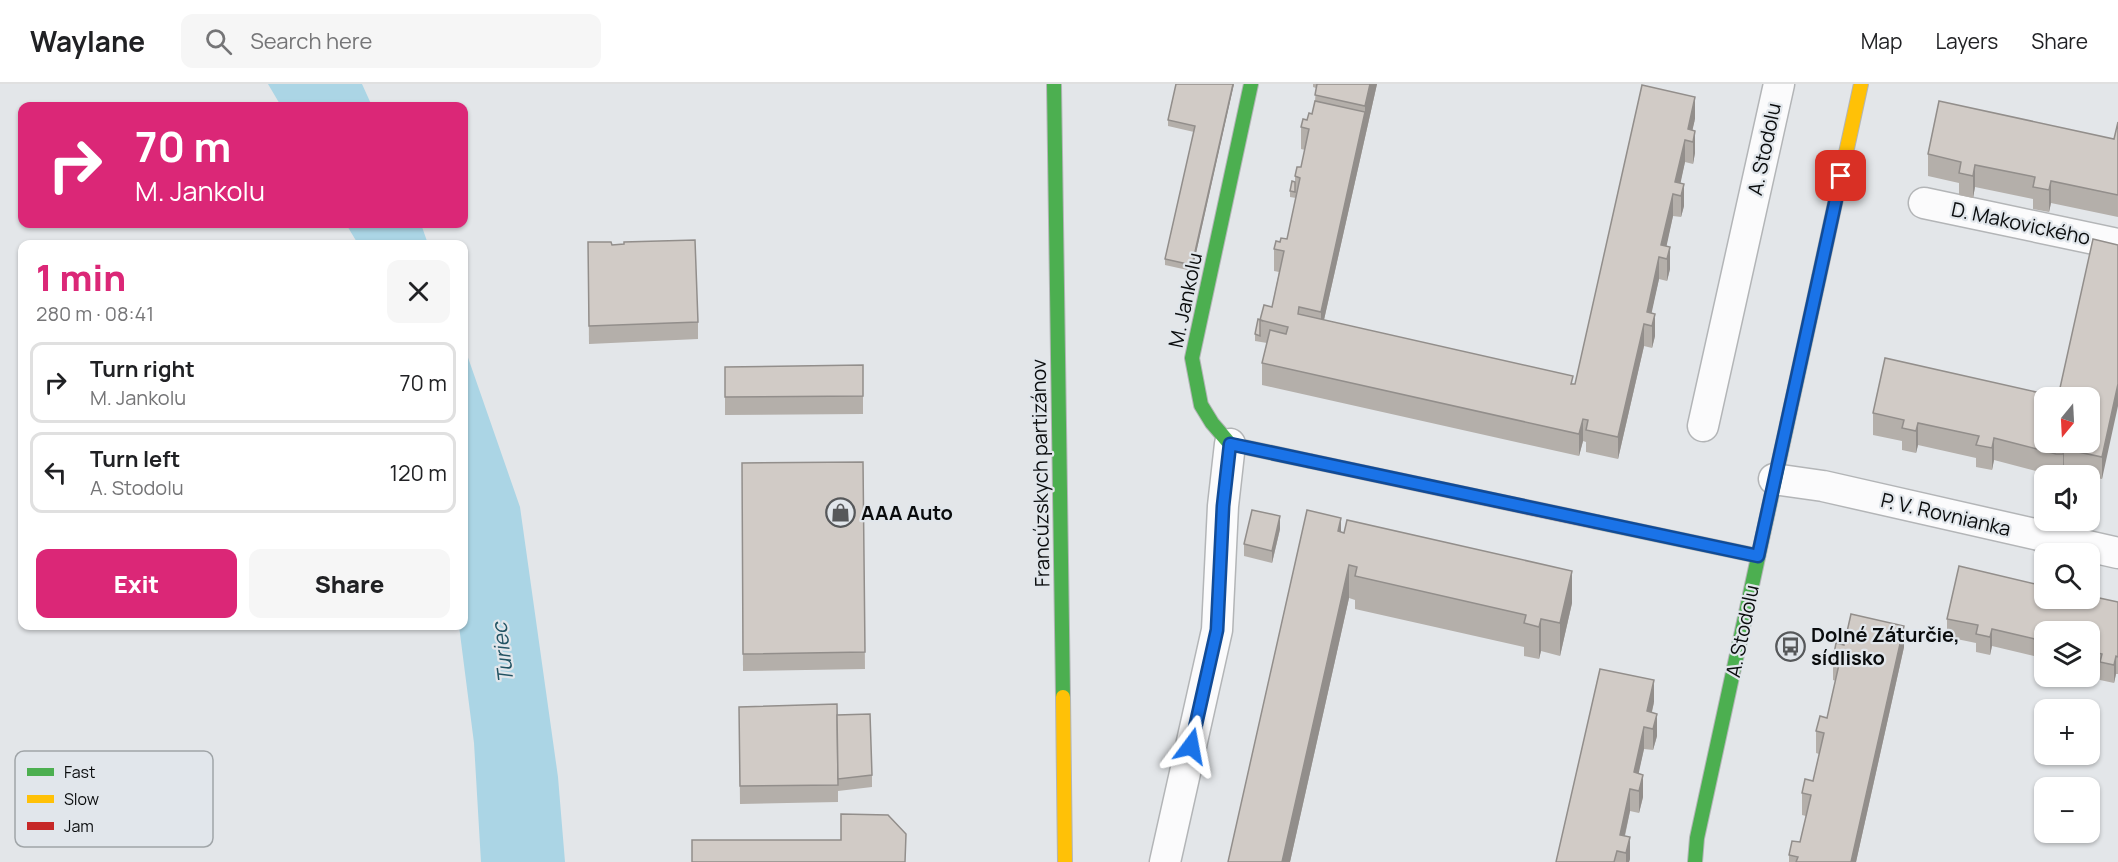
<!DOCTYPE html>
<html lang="en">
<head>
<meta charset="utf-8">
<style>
  body { margin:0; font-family:Manrope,sans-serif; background:#f6f6f6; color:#202124; height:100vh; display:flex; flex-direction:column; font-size:22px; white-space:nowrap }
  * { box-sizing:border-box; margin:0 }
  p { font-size:20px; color:#757577 }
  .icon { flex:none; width:33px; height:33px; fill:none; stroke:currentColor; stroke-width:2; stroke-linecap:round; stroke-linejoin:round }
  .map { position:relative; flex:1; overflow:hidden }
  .drawer { position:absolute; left:18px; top:156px; width:450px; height:390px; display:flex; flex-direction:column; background:#fff; border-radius:12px; box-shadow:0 2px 4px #0004 }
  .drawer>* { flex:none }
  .banner { position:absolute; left:18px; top:18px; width:450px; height:126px; border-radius:12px; box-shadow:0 2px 4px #0004; background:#db2777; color:#fff; overflow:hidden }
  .needle { width:39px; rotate:198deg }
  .tools { position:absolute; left:2034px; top:303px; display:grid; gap:12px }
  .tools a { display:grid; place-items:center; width:66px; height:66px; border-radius:12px; background:#fff; box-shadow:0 2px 4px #0004; font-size:30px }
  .pin { position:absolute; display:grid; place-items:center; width:51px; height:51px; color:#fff; margin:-26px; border-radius:12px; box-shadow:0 3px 9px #0006 }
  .me { position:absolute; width:66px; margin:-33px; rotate:13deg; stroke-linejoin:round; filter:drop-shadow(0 0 4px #0008) }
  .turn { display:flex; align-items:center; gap:21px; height:126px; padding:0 18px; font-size:27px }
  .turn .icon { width:78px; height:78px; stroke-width:2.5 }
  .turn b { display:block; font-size:42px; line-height:51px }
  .round { display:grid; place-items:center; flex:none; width:63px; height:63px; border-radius:12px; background:#f6f6f6 }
  .head { display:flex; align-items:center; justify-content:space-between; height:102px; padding:0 18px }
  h1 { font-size:36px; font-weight:800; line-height:45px; color:#db2777 }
  .cta { display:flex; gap:12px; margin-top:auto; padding:12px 18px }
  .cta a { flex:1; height:69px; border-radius:12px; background:#db2777; color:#fff; font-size:24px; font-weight:800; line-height:69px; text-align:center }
  .cta a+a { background:#f6f6f6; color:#202124 }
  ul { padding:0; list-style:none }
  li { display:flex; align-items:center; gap:18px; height:81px; margin:0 12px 9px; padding:0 6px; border:3px solid #e0e0e0; border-radius:12px }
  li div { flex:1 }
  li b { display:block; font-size:22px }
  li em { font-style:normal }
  header { display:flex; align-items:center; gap:36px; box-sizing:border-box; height:84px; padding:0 30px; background:#fff; border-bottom:2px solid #e0e0e0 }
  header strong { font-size:28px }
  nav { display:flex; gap:33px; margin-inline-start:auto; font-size:21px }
  .search { width:420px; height:54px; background:#f6f6f6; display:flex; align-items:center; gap:15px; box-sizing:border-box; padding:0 21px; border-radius:12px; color:#757577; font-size:22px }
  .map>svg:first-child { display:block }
</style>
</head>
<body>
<header>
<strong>Waylane</strong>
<div class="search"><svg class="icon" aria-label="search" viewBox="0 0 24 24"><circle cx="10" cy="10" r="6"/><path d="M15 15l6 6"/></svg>Search here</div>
<nav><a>Map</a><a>Layers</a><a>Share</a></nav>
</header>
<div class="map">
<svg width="2118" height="778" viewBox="0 0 2118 778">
  <rect width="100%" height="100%" fill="#e3e6e9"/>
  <g fill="#abd5e5">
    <polygon points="268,0 362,0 372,22 281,22"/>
    <polygon points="346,140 421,140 428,160 358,160"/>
    <polygon points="464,262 520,423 558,693 565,778 481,778 474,659 459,542 464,542"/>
  </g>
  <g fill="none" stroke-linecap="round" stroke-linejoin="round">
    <defs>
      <g id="street">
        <polyline points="1924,119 2118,160"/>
        <polyline points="1703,342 1779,0"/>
        <polyline points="1774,395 1823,402 2118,469"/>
        <polyline points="1165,778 1217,546 1223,422 1230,360"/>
      </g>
      <g id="fast">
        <polyline points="1054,0 1063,613"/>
        <polyline points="1251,0 1192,274 1201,321 1212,339 1230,360 1310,377"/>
        <polyline points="1597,438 1758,472"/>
        <polyline points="1695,778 1697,754 1819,193"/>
      </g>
      <g id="slow">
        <polyline points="1819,193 1861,0"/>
        <polyline points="1063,613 1065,778"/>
      </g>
      <polyline id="jam" points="1310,377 1597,438"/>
    </defs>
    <use href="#street" stroke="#b3b5b7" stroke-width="33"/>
    <use href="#fast" stroke="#b3b5b7" stroke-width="16"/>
    <use href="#slow" stroke="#b3b5b7" stroke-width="16"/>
    <use href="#jam" stroke="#b3b5b7" stroke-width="16"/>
    <use href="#street" stroke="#fbfbfc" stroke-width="30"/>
    <use href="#fast" stroke="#4caf50" stroke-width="14"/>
    <use href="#slow" stroke="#ffc107" stroke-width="14"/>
    <use href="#jam" stroke="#c62828" stroke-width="14"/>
  </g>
  <g fill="#b4afaa">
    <polygon points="1176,0 1234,0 1192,187 1165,181 1165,175 1194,48 1168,42 1168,36"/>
    <polygon points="1313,0 1377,0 1324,236 1575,300 1695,35 1692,46 1695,69 1693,80 1685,78 1680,99 1684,122 1681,133 1673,132 1666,162 1670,185 1667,197 1659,195 1651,229 1655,252 1652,264 1644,262 1618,375 1586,368 1586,358 1583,357 1579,372 1262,301 1262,279 1267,259 1255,257 1255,250 1260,236 1272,223 1279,188 1274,187 1274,165 1280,158 1287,155 1296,114 1290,113 1290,107 1295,98 1295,92 1301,83 1305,66 1301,65 1301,43 1312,30 1315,17 1316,4 1313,3"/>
    <polygon points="2118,38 2118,133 2051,119 2049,128 2033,125 2033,115 1975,103 1973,114 1959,111 1959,99 1928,92 1928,70 2114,55"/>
    <polygon points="588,158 612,161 698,238 698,255 589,260"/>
    <polygon points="2118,161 2102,395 2064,387 2063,392 2055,392 1994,376 1992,386 1976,383 1976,374 1918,361 1916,369 1902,366 1902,357 1873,351 1873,329 2058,313"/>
    <polygon points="863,281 863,330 725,331 725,283"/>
    <polygon points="863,378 865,585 743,587 742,379"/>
    <polygon points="1280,445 1272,479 1244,472 1244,460"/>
    <polygon points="1341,448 1572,519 1560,572 1541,567 1539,575 1524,572 1524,563 1355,525 1355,516 1349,514 1290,778 1228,778"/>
    <polygon points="2118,518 2118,590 2116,590 2114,599 2100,596 2100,587 2090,585 2090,548 2044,548 2044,583 2038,582 2038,573 1992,562 1990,571 1976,568 1976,559 1947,553 1947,535"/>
    <polygon points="1844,561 1904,563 1856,778 1789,778 1789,771 1800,758 1806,732 1802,731 1802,709 1813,697 1819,670 1816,669 1816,647 1827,634 1836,597 1833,596 1833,575"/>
    <polygon points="1654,618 1652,628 1657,652 1653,666 1644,665 1638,690 1643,713 1639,729 1630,727 1625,752 1630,775 1629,778 1556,778"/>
    <polygon points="739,623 837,658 872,691 872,703 838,707 838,718 740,720"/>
  </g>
  <g fill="#928e8b">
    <polygon points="1233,0 1234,0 1192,187 1192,181"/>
    <polygon points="1370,0 1377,0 1321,249 1321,228 1365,28 1365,22"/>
    <polygon points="1695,13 1695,35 1690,57 1688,45"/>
    <polygon points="1695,47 1695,69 1693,80 1693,58"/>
    <polygon points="1685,56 1685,78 1678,111 1675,98"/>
    <polygon points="1975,81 1975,103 1973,114 1973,92"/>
    <polygon points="2051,97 2051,119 2049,128 2049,106"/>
    <polygon points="1684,100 1684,122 1681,133 1681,112"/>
    <polygon points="1673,110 1673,132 1664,174 1661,161"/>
    <polygon points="1670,163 1670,185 1667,197 1667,175"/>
    <polygon points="1659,173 1659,195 1649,241 1647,228"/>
    <polygon points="1655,230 1655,252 1652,264 1652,242"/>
    <polygon points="1644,240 1644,262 1618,375 1618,353"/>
    <polygon points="2118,300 2118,322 2102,395 2102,373"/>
    <polygon points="1583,335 1583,357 1579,372 1579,350"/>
    <polygon points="1918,339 1918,361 1916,369 1916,347"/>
    <polygon points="1994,354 1994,376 1992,386 1992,364"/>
    <polygon points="2064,365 2064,387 2063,392 2063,370"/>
    <polygon points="1280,432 1280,445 1272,479 1272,467"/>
    <polygon points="1341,434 1341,467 1338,447"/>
    <polygon points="1349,481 1349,514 1290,778 1282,778"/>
    <polygon points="1572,487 1572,519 1560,572 1560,539"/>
    <polygon points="1541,535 1541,567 1539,575 1539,543"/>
    <polygon points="1904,542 1904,563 1856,778 1851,778"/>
    <polygon points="1992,545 1992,562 1990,571 1990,553"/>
    <polygon points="2116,572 2116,590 2114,599 2114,581"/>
    <polygon points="1654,596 1654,618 1648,644 1647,627"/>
    <polygon points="1657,630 1657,652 1653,666 1653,645"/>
    <polygon points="1644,643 1644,665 1635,706 1634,688"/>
    <polygon points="1643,691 1643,713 1639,729 1639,707"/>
    <polygon points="1630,705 1630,727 1621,768 1620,751"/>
    <polygon points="1630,753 1630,775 1629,778 1626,778 1626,769"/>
  </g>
  <g fill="#d1cbc6" stroke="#928e8b" stroke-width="1.5" fill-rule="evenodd">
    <polygon points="1176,0 1233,0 1192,181 1165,175 1195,42 1168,36"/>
    <polygon points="1317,0 1370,0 1365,22 1315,11"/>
    <polygon points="1642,1 1695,13 1688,45 1695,47 1693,58 1685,56 1675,98 1684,100 1681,112 1673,110 1661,161 1670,163 1667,175 1659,173 1647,228 1655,230 1652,242 1644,240 1618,353 1586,346 1588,336 1583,335 1579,350 1262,279 1270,246 1286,250 1288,243 1260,236 1264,221 1272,223 1284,167 1274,165 1276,157 1280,158 1281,154 1287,155 1300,94 1295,92 1297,83 1301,83 1309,45 1301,43 1303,35 1307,36 1309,29 1312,30 1315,17 1365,28 1321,228 1299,223 1298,230 1573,292 1571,300 1575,300"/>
    <polygon points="1939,17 2114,55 2118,38 2118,111 2051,97 2049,106 2033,103 2035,93 1975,81 1973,92 1959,89 1961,78 1928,70"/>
    <polygon points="1292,97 1295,98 1295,108 1290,107"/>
    <path d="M2093,155L2118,161V300L2102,373L2064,365L2063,370H2056L1994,354L1992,364L1976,361L1979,352L1918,339L1916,347L1902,344L1904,336L1873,329L1885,274L2058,313ZM2044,314H2090V358H2044Z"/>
    <polygon points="695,156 698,238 589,242 588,158 611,158 612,161 624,160 624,158"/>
    <polygon points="1258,235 1263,237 1260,236 1260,252 1255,250"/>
    <polygon points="863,281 863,312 725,313 725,283"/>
    <polygon points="863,378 865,568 743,570 742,379"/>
    <polygon points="1252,426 1280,432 1272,467 1244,460"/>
    <polygon points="1307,426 1341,434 1338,447 1344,449 1347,436 1572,487 1560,539 1541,535 1539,543 1524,539 1526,531 1355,492 1357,483 1349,481 1282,778 1228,778"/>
    <polygon points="1959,482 2044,502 2044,514 2090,514 2090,512 2118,518 2118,573 2116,572 2114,581 2100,578 2102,570 2090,567 2090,548 2044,548 2044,566 2038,564 2039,556 1992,545 1990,553 1976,550 1978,541 1947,535"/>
    <polygon points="1851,530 1904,542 1851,778 1796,778 1798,773 1789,771 1792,757 1800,758 1811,711 1802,709 1805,695 1813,697 1824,649 1816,647 1820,632 1827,634 1840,576 1833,575 1836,559 1844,561"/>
    <polygon points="1600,585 1654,596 1647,627 1657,630 1653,645 1644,643 1634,688 1643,691 1639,707 1630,705 1620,751 1630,753 1626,769 1617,767 1614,778 1556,778"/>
    <polygon points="837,620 838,701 740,702 739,623"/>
    <polygon points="870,630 872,691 838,695 837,631"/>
    <polygon points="841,730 888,731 906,750 905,778 692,778 692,756 841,756"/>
  </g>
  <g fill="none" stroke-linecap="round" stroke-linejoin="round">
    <defs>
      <polyline id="route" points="1191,662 1217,546 1223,422 1230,360 1758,472 1841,92"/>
    </defs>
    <use href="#route" stroke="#114b97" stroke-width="15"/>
    <use href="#route" stroke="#1a73e8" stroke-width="10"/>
  </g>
  <defs>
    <symbol id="shop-ring" viewBox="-11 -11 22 22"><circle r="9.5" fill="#e1e6eb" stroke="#56585a" stroke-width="1.5"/><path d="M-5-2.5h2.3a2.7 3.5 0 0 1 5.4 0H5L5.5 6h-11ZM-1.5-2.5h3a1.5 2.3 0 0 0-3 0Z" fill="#56585a"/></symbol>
    <symbol id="bus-ring" viewBox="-11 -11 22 22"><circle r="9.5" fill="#e1e6eb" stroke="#56585a" stroke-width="1.5"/><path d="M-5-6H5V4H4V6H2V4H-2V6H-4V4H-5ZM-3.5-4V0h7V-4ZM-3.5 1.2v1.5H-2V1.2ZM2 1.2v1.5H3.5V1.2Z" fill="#56585a"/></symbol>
  </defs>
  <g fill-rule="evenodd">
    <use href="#shop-ring" x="824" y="412" width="33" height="33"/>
    <use href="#bus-ring" x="1774" y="546" width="33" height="33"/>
  </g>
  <g text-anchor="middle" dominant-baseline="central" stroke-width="4.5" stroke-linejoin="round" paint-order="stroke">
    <g font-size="20" fill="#0a0c0d" stroke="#e1e6eb">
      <text transform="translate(1764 65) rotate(-78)">A. Stodolu</text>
      <text transform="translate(2021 139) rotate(12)">D. Makovického</text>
      <text transform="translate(1185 216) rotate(-78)">M. Jankolu</text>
      <text transform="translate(1040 389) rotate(-91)">Francúzskych partizánov</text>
      <text transform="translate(1946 430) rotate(13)">P. V. Rovnianka</text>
      <text transform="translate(1742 547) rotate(-78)">A. Stodolu</text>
    </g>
    <g font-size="20" font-weight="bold" fill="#0a0c0d" stroke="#e1e6eb" text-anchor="start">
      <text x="861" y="428">AAA Auto</text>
      <text x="1811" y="550">Dolné Záturčie,<tspan x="1811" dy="23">sídlisko</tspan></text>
    </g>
    <g font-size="21" font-style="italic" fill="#225363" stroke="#e1e6eb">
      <text transform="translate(502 569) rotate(-97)">Turiec</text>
    </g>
  </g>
  <rect x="15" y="667" width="198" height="96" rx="9" fill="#e1e6eb" stroke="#a0a5a8" stroke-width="1.5"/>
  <rect x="27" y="684" width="27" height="8" fill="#4caf50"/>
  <rect x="27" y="711" width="27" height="8" fill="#ffc107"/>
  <rect x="27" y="738" width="27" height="8" fill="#c62828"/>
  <g font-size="16" fill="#0a0c0d">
    <text x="64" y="694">Fast</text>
    <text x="64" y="721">Slow</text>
    <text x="64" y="748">Jam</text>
  </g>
</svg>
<div class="tools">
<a><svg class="needle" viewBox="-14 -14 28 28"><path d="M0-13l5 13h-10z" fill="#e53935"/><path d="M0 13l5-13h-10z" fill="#757577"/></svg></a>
<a><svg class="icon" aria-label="sound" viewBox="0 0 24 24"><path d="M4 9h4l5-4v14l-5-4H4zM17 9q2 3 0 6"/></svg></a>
<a><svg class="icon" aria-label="search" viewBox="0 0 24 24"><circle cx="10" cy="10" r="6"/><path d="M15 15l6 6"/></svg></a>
<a><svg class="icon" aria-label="layers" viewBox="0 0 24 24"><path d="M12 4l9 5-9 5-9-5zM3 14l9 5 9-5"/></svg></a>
<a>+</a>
<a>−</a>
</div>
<div class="pin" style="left:1841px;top:92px;background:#d93025"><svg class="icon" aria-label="arrive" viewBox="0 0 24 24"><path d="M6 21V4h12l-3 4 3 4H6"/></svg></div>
<svg class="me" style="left:1191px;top:662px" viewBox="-20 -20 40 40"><path d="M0-17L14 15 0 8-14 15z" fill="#1a73e8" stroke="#fff" stroke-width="4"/></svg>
<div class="banner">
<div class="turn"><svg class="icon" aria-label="right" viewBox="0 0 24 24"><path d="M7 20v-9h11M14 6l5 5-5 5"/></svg><div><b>70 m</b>M. Jankolu</div></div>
</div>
<section class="drawer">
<div class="head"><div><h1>1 min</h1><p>280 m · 08:41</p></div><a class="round"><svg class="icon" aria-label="close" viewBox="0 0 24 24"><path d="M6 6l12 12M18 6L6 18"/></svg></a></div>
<ul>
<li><svg class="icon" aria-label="right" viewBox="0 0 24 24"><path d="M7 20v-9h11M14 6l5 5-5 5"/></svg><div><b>Turn right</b><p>M. Jankolu</p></div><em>70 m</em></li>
<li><svg class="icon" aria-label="left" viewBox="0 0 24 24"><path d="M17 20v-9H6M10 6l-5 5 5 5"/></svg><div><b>Turn left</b><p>A. Stodolu</p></div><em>120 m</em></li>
</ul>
<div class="cta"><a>Exit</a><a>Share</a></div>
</section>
</div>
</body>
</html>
